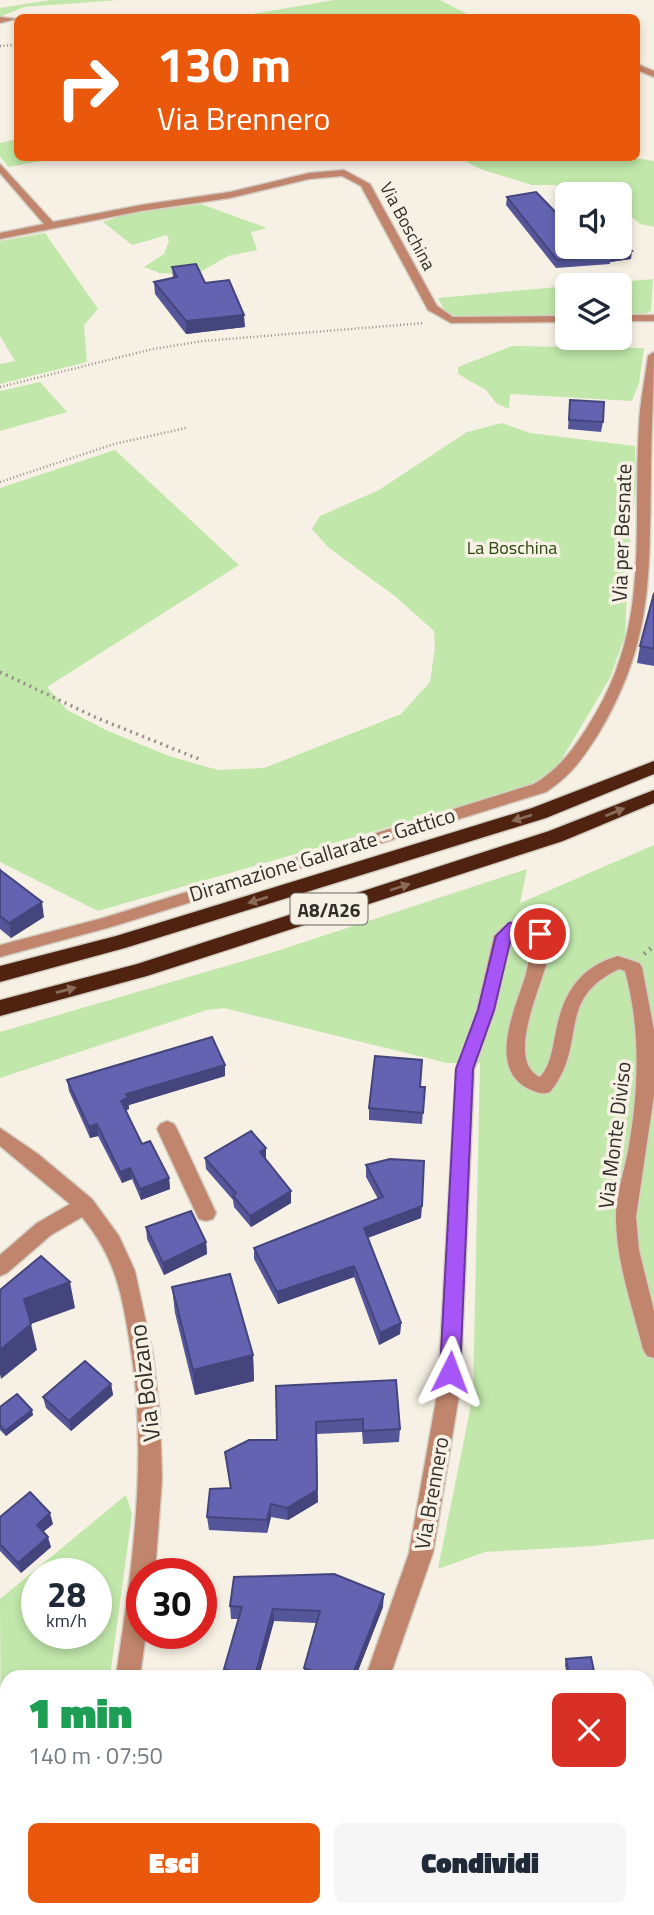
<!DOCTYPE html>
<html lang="it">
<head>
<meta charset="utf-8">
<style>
  body { margin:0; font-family:"Titillium Web",sans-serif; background:#f6f6f7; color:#1f2937; height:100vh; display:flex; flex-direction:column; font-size:26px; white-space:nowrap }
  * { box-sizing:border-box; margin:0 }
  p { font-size:23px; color:#747a83 }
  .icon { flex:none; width:38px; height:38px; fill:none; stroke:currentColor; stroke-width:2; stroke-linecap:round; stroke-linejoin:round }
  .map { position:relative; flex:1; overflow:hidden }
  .panel { position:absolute; left:0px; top:1670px; width:654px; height:247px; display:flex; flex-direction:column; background:#fff; border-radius:21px 21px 0 0; box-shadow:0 4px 10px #0003 }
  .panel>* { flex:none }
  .guide { position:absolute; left:14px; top:14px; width:626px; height:147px; border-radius:10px; box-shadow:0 4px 10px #0003; background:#ea580c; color:#fff; overflow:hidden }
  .tools { position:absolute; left:555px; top:182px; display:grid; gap:14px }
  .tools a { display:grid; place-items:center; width:77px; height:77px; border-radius:10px; background:#fff; box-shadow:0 4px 10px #0003; font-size:35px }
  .speed { position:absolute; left:21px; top:1558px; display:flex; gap:14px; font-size:35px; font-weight:700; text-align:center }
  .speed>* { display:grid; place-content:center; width:91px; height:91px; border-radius:50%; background:#fff; box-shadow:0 4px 10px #0003; line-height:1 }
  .speed small { font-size:18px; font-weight:400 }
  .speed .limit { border:10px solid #d22; background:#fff; color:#111 }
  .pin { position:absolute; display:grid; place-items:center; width:60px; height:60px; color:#fff; margin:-30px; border:4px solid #fff; border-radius:50%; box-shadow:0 2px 7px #0007 }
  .me { position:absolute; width:77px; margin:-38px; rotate:3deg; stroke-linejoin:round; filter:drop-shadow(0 0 5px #0008) }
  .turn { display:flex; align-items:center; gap:24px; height:147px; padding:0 28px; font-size:32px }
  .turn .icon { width:91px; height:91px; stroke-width:2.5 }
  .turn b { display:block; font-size:49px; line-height:60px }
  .round { display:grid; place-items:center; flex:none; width:74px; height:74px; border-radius:10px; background:#f6f6f7 }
  .overview { display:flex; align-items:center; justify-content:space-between; height:119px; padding:0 28px }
  h1 { font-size:42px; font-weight:800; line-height:52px; color:#1e9e55 }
  .action { display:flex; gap:14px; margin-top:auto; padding:14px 28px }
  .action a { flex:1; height:80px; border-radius:10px; background:#ea580c; color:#fff; font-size:28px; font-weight:800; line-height:80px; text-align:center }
  .action a+a { background:#f6f6f7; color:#1f2937 }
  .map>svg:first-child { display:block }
</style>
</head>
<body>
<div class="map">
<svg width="654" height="1915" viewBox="0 0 654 1915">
  <rect width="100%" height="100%" fill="#f7f1e5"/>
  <g fill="#c1e7aa" fill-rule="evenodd">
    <polygon points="50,0 119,0 24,7 0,17 0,8"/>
    <polygon points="334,0 440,0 473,17 235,17"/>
    <polygon points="17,139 18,158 60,158 8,167 0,156 0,143"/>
    <polygon points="460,158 634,158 654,161 654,227 640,224 620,208 620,194 584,194 555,185 532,185 480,169"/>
    <polygon points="201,204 267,228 251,232 257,250 228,256 195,275 160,273 144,267 164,254 169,241 167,235 132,245 103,222 127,214"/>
    <polygon points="45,233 98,309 84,325 87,362 0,384 0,364 15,361 0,336 0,241"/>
    <polygon points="653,279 651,311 642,315 620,316 620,285 581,285"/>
    <polygon points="567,286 567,316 456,316 445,311 438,298"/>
    <polygon points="512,346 644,348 639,383 632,401 510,394 509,409 496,403 486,390 458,374 458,367"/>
    <polygon points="40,382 67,412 0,431 0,391"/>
    <polygon points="502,423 530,433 635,446 636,483 629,553 625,636 610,678 556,769 524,788 98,911 0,862 0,488 115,450 239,565 47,687 67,710 108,731 169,756 218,770 264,768 401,714 430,682 435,647 434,631 396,597 328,547 312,529 320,516 379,490 467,432"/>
    <polygon points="654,845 654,1539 593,1546 485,1552 438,1569 473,1395 480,1063 447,1063 224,1008 207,1010 0,1078 0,1032 277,951 527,869 520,903"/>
    <path d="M126,1495L132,1514L110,1676H7V1909H107L110,1915H2L0,1599ZM37,1573H96V1633H37Z"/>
    <polygon points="654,1689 654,1915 560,1915 549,1909 648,1909 648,1693"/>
    <polygon points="307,1909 493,1909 492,1915 305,1915"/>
  </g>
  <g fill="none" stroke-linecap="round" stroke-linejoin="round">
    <g stroke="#3f8694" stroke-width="10">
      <polyline points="0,1873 7,1889"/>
      <polyline points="15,1909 18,1915"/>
    </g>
    <defs>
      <g id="minor">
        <polygon points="0,17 16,19 0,23"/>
        <polygon points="637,64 654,71 654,77 637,70"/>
        <polygon points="0,164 53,222 141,205 230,192 309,173 344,170 370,184 437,306 453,317 567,316 567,322 451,323 428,310 361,186 342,176 309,179 230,198 141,211 0,239 0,233 44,224 0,173"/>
        <rect x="620" y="315" width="34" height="6"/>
        <path d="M654,352C654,392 651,431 651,470C649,574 654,641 599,733C583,758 571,776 546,792L111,927L0,957V945L103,918L534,784C559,769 572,751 588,726C652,627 632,536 639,425C640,402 645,379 648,356Z"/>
        <path d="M528,920L549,934C548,943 549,952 547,961C541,988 505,1061 540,1077C550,1066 552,1051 555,1036C562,996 577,968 618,956L639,963L642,967L654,1030V1095L636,1217L639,1250L654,1311V1358L647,1356L643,1349C632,1305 615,1259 616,1213C617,1192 624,1172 628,1151C639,1091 641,1030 625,971L619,969C554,1000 589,1044 550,1092C541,1095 537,1092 529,1089C486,1068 516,1007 526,974C529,962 530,950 531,936C522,931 519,932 511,939L495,1010L474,1069L460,1389L433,1553L390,1676H366L409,1553L438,1389L456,1069L477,1010L494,936L508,923Z"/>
        <polygon points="167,1121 174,1124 177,1129 216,1213 213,1219 206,1221 199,1219 196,1213 157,1129 160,1124"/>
        <path d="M0,1128L38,1154L92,1199L119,1236L135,1271L153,1355L160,1417L162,1479L155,1573H142V1633H146L140,1676H116C133,1562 149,1453 129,1338C121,1289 114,1256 82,1217L51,1235L7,1273L0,1276V1255L37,1223L70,1204L0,1146Z"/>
        <polygon points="114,1909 140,1909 142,1915 116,1915"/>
        <polygon points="283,1909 309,1909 307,1915 281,1915"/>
      </g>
      <g id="highway">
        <polygon points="654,761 654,774 546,818 125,948 0,982 0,966 116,936 532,808"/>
        <polygon points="654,790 654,803 563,841 147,976 0,1016 0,1000 137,964 549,831"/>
      </g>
    </defs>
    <use href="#minor" stroke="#d3cec3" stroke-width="3"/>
    <use href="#highway" stroke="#d3cec3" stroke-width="3"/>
    <g stroke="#949087" stroke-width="2.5" stroke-dasharray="1 2.5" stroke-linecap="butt">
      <polyline points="0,46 18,45"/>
      <polyline points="0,387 153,349 203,341 424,323"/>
      <polyline points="0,482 114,444 186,428"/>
    </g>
    <polyline stroke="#949087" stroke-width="3.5" stroke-dasharray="2 4.5" stroke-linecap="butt" points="0,672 97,718 199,759"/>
    <polyline stroke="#949087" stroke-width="4.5" stroke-dasharray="2 5" stroke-linecap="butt" points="644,954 654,946"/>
    <use href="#minor" fill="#c0856c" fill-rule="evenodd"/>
    <use href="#highway" fill="#4f230f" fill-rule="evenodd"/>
  </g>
  <g fill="#559">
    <polygon points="507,197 567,247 631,259 610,262 610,264 556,268 506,205"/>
    <polygon points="172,267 205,283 245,327 186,334 155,294 154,282 173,278"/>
    <polygon points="570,400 603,422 601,432 568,429"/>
    <polygon points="654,593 654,666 637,663 640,646"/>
    <polygon points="0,867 1,871 44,917 11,938 0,929"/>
    <polygon points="225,1065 225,1076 129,1105 129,1109 125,1111 142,1144 169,1178 170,1189 141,1200 132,1179 122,1183 98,1136 90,1138 69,1091 67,1080"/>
    <polygon points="420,1087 425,1087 422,1124 369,1120 369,1108"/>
    <polygon points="205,1158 266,1160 291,1203 251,1227 234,1207 233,1200 206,1169"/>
    <polygon points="366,1165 421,1218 368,1238 401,1323 400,1334 379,1345 354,1277 278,1304 254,1259 254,1248 378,1199 366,1177"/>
    <polygon points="146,1227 206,1242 207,1254 164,1275 147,1239"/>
    <polygon points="172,1287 253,1355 254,1381 195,1395 175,1313"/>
    <polygon points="111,1384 113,1395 71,1431 46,1408 43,1397"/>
    <polygon points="276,1386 400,1429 399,1442 363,1444 362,1432 317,1434 318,1502 288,1520 271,1517 267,1533 209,1530 207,1517 230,1488 225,1452 277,1440"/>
    <polygon points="0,1407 33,1415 6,1436 0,1430"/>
    <polygon points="0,1517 53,1524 43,1532 51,1547 21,1573 0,1551"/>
    <polygon points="230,1606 383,1607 356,1676 304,1676 304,1668 316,1623 274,1621 259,1676 225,1676 224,1669 239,1619 231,1619"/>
    <polygon points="566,1659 595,1676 567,1676 565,1665"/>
    <polygon points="228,1909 243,1909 241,1915"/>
  </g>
  <g fill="#45457d">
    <polygon points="632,251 631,259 610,262 611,256 609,254"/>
    <polygon points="244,315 245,327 186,334 186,321"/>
    <polygon points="42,902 44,917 11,938 9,923"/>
    <polygon points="225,1065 225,1076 129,1105 129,1109 122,1112 121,1101 126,1094"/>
    <polygon points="97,1124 98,1136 90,1138 89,1127"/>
    <polygon points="266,1148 266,1160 260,1152"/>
    <polygon points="130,1168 132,1179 122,1183 120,1172"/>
    <polygon points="169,1178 170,1189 141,1200 140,1189"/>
    <polygon points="291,1191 291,1203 251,1227 250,1216"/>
    <polygon points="422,1206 421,1218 364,1239 364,1228"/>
    <polygon points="206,1242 207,1254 164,1275 163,1263"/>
    <polygon points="354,1266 354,1277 278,1304 277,1292"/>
    <polygon points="70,1282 75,1308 31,1324 37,1350 1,1379 0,1374 0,1350 24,1299"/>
    <polygon points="401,1323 400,1334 379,1345 380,1333"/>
    <polygon points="253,1355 254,1381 195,1395 193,1370"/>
    <polygon points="111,1384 113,1395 71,1431 69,1421"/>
    <polygon points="32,1410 33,1415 6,1436 5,1431"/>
    <polygon points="317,1490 318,1502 288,1520 287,1508"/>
    <polygon points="271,1504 271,1517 267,1533 267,1520"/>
    <polygon points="50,1513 53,1524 39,1535 37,1525"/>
    <polygon points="48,1537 51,1547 21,1573 18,1563"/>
    <polygon points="384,1594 383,1607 356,1676 352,1676"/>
    <polygon points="273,1609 274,1621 259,1676 255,1676"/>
  </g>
  <g fill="#6363b2" stroke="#45457d" stroke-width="2">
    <polygon points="536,192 567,224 567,247 620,247 620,236 632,251 609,254 611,256 557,260 507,197"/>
    <polygon points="196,264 205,283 229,280 244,315 186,321 154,282 177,277 172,267"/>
    <polygon points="570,400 604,402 603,422 569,420"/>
    <polygon points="654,593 654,649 640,646"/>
    <polygon points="0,870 42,902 9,923 0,916"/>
    <polygon points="212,1037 225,1065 126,1094 128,1098 121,1101 142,1144 150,1141 169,1178 140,1189 130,1168 120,1172 97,1124 89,1127 67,1080"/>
    <polygon points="375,1056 422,1060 420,1087 425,1087 423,1113 369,1108"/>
    <polygon points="251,1131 266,1148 260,1152 291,1191 250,1216 233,1196 236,1193 205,1158"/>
    <polygon points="390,1159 424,1161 422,1206 364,1228 401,1323 380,1333 354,1266 277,1292 254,1248 383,1197 366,1165"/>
    <polygon points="191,1211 206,1242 163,1263 146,1227"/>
    <polygon points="41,1256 70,1282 24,1299 31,1324 0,1350 0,1290"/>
    <polygon points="230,1274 253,1355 193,1370 172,1287"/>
    <polygon points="85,1361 111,1384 69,1421 43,1397"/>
    <polygon points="396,1380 400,1429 363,1431 363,1419 316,1422 317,1490 287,1508 271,1504 267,1520 207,1517 210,1489 231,1488 225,1452 249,1440 277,1440 276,1386"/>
    <polygon points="17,1394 32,1410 5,1431 0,1425 0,1407"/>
    <polygon points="30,1492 50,1513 37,1525 48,1537 18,1563 0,1544 0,1517"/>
    <polygon points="334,1574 384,1594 352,1676 327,1676 304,1668 320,1611 273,1609 255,1676 247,1676 224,1669 242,1607 230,1606 234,1577"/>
    <polygon points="591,1657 595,1676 569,1676 566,1659"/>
  </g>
  <defs><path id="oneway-solid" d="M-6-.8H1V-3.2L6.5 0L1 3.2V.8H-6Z" transform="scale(1.75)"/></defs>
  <g fill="#8a6b5a">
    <use href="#oneway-solid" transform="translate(615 812) rotate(-22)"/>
    <use href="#oneway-solid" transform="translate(522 818) rotate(163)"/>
    <use href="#oneway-solid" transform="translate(400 887) rotate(-18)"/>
    <use href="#oneway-solid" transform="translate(258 900) rotate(163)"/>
    <use href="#oneway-solid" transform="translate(66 990) rotate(-15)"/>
  </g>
  <polygon fill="#a855f7" stroke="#6d37a1" stroke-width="2" points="528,921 547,934 540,939 518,932 511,938 494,1010 473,1069 460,1372 457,1378 450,1381 443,1378 440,1372 456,1069 478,1010 496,936 509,923"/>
  <g text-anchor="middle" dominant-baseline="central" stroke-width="7" stroke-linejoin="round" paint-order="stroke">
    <g font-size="18" fill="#312f2a" stroke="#f7f1e5">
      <text transform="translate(408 226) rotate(62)">Via Boschina</text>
    </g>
    <g font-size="18" fill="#28480e" stroke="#f7f1e5">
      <text x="512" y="547">La Boschina</text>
    </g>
    <rect fill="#f7f1e5" stroke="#6c6962" stroke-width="2" x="290.5" y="893.5" width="77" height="31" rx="5"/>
    <g font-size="19" font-weight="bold" fill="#312f2a">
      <text x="329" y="909">A8/A26</text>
    </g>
    <g font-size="21" fill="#312f2a" stroke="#f7f1e5">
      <text transform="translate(621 533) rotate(-88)">Via per Besnate</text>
      <text transform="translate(322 854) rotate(-17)">Diramazione Gallarate - Gattico</text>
      <text transform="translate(614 1135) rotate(-83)">Via Monte Diviso</text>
      <text transform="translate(431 1493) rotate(-80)">Via Brennero</text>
    </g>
    <g font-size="24" fill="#312f2a" stroke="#f7f1e5">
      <text transform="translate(144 1383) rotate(-97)">Via Bolzano</text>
    </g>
  </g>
</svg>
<div class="tools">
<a><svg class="icon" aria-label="sound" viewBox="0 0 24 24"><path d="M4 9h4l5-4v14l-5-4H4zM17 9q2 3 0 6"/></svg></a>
<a><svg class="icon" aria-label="layers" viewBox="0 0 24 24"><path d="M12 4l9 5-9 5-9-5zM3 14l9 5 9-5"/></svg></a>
</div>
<div class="speed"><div>28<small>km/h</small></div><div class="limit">30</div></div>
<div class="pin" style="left:540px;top:934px;background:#d93025"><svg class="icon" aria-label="arrive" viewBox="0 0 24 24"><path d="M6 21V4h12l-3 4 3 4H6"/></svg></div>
<svg class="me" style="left:450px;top:1372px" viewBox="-20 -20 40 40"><path d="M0-17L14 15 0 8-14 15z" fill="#a855f7" stroke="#fff" stroke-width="4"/></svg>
<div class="guide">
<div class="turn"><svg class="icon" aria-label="right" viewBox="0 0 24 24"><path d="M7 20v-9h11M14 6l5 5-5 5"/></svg><div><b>130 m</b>Via Brennero</div></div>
</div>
<section class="panel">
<div class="overview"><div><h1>1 min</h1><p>140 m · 07:50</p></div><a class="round" style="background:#d93025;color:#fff"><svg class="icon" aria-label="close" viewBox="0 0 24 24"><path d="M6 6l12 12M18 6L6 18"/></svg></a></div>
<div class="action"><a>Esci</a><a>Condividi</a></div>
</section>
</div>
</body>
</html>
